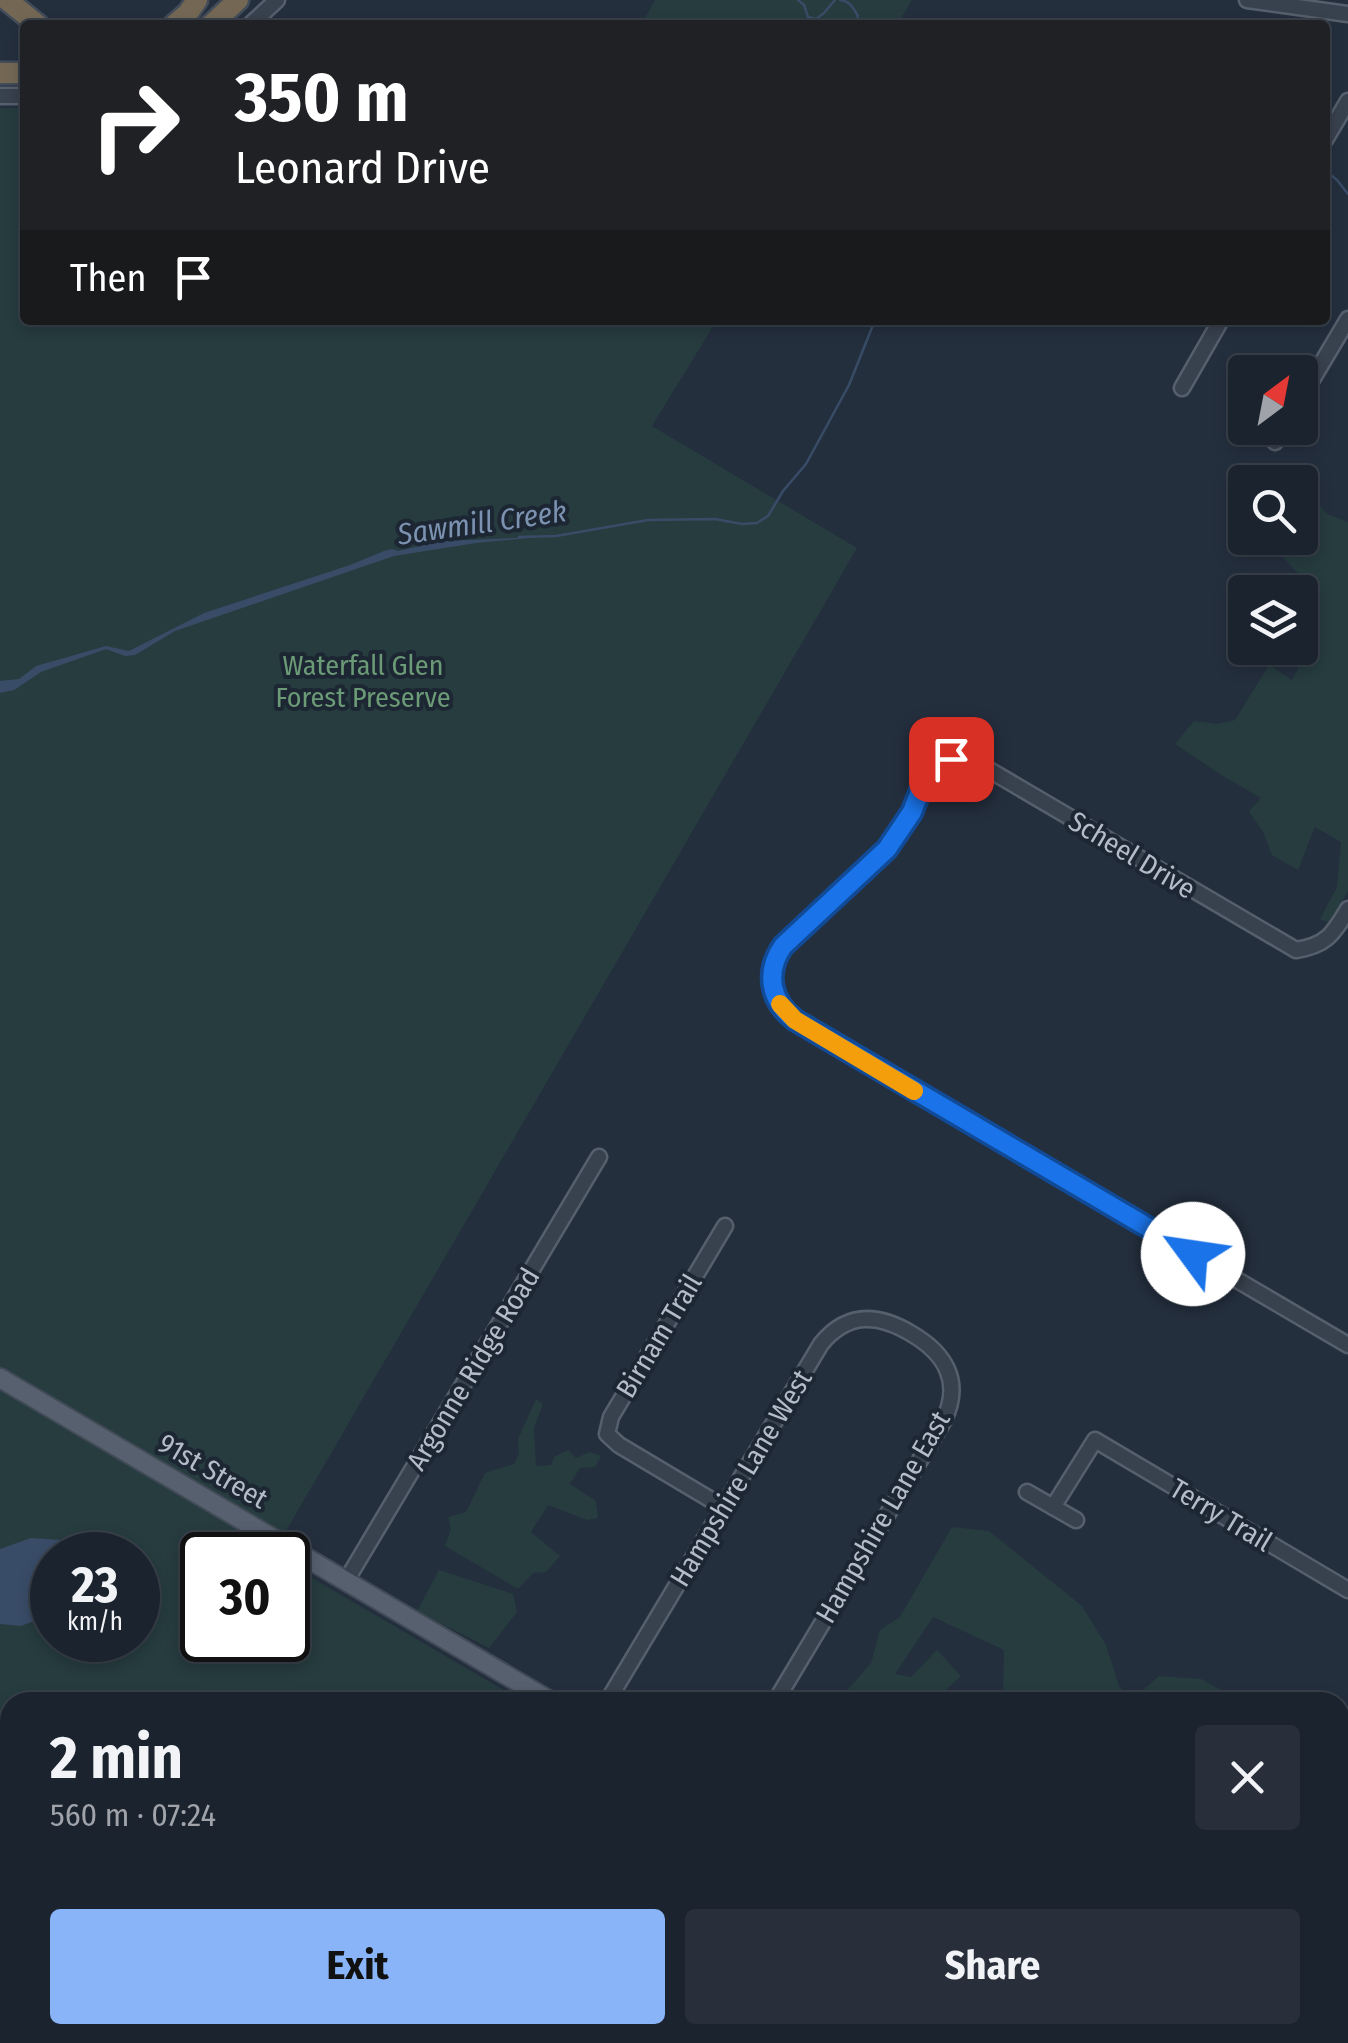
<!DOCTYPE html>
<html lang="en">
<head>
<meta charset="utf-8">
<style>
  body { margin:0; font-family:"Fira Sans Condensed",sans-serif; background:#282f3a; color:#f1f3f6; height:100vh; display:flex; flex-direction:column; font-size:38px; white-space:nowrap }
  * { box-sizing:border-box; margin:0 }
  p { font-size:32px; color:#a0a4aa }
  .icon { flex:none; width:55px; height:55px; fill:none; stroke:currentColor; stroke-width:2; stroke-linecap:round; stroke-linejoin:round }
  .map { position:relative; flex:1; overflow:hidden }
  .panel { position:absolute; left:0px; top:1692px; width:1350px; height:352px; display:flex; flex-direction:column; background:#1b232e; border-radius:30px 30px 0 0; box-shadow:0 5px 15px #0003,0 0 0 2px #39404a }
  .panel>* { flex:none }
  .guide { position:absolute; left:20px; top:20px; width:1310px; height:305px; border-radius:10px; box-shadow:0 5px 15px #0003,0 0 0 2px #39404a; background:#202124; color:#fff; overflow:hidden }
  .needle { width:65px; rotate:32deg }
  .controls { position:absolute; left:1228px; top:355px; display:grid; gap:20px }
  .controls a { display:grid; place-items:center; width:90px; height:90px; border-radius:10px; background:#1b232e; box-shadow:0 5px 15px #0003,0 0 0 2px #39404a; font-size:50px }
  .speed { position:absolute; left:30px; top:1532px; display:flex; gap:20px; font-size:50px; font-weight:700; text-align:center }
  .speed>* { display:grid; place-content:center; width:130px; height:130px; border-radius:50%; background:#1b232e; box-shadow:0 5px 15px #0003,0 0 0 2px #39404a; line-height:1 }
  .speed small { font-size:25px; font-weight:400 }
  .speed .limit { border:5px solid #111; border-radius:15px; background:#fff; color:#111 }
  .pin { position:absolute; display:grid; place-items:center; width:85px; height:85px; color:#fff; margin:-42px; border-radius:20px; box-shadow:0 5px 15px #0006 }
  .me { position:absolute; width:110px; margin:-55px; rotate:301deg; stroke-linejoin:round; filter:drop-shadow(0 0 8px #0008) }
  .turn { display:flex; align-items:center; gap:35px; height:210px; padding:0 50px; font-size:45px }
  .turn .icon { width:130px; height:130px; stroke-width:2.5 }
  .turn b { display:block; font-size:70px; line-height:85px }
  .then { display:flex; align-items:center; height:95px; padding:0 50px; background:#0003; gap:20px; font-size:38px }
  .round { display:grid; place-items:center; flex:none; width:105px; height:105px; border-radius:10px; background:#282f3a }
  .head { display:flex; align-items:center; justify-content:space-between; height:170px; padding:0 50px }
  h1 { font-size:60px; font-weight:700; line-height:75px }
  .cta { display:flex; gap:20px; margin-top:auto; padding:20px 50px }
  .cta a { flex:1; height:115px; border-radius:10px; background:#8ab4f8; color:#111; font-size:40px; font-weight:700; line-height:115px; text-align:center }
  .cta a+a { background:#282f3a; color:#f1f3f6 }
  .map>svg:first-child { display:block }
</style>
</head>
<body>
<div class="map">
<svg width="1348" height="2043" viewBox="0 0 1348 2043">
  <rect width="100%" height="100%" fill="#242f3e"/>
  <g fill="#263c3f" fill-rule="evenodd">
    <polygon points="655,0 912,0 897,25 641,25"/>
    <path d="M0,108H25V320H717L652,426L857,548L272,1555H202V1640H288V1564L524,1702H10V2035H1091L1105,2043H0ZM52,1555H138V1640H52Z"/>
    <polygon points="1296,476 1327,514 1348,522 1348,891 1329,923 1320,919 1337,887 1341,842 1315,827 1298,870 1272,855 1263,832 1249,811 1261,798 1223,776 1175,744 1194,721 1217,724 1235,720 1269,665 1292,680 1315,636 1314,590 1286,561 1271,538 1300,538 1300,482 1285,482"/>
    <polygon points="536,1399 543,1404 534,1428 536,1466 551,1465 554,1457 568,1450 576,1458 590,1452 601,1456 595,1467 580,1468 570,1484 596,1501 598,1518 587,1520 548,1505 531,1532 560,1556 546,1572 533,1573 518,1589 445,1546 451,1529 448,1517 466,1512 485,1473 514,1464 519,1453 518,1439"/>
    <polygon points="952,1527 989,1531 1082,1606 1106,1645 1119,1686 1132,1700 1159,1676 1201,1679 1243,1702 1064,1702 1047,1691 1039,1702 1001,1702 1003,1699 1004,1650 933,1617 895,1674 911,1677 937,1650 961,1676 933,1702 902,1696 898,1702 837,1702 871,1663 880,1630 900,1617"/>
    <polygon points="439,1570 513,1594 517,1612 489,1648 417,1611"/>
  </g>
  <g fill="#394c67">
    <polygon points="540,537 476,543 394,556 175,631 135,655 125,656 106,649 41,672 14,690 0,693 0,681 19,679 36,666 106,646 129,651 204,613 350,565 384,551 392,549 398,551 441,541"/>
    <polygon points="31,1538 62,1540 89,1555 52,1555 52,1614 21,1626 0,1624 0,1549"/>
    <polygon points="462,2035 779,2035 775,2043 458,2043"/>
  </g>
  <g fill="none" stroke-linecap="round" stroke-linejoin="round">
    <g stroke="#394c67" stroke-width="2.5">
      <polyline points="798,0 804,5 808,17 816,19 824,13 835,0"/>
      <path d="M840,0C850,1 853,8 858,16L854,25"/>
      <polyline points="1325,170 1337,180 1348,194"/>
      <polyline points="519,537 556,536 648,520 715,519 742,524 757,523 768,516 783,491 806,464 849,385 875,320"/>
    </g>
    <defs>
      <g id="minor">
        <polyline points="1247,0 1348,14"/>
        <polyline points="250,25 277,0"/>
        <polyline points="0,96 25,96"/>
        <polyline points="1325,140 1348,101"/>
        <polyline points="1182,388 1221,320"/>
        <polyline points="1300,400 1348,319"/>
        <polyline points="1275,442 1284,428"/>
        <path d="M1348,909C1333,934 1327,945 1296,950L991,771C969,761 941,751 925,777C919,786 917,798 913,808C907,823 897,836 887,849L783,946C765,972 770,1001 795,1021L1348,1345"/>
        <polyline points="1027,1492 1076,1520"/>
        <polyline points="723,1507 619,1445 607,1434 611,1417 725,1226"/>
        <polyline points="1053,1507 1095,1440 1348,1590"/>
        <polyline points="346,1581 599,1157"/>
        <polyline points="1296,1700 1298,1702"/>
        <path d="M607,1702L821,1344C848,1311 879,1314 912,1334C946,1354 962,1382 944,1420L775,1702"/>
        <polyline points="1340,1738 1348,1743"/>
        <polyline points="1340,2017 1348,2004"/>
        <polyline points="1325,2043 1330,2035"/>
      </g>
      <g id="major">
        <polyline points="0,1378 552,1702"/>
        <polyline points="1115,2035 1128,2043"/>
      </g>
      <g id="highway">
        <polyline points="7,0 38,25"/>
        <polyline points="174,25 188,13 197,0"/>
        <polyline points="211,25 238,0"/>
        <polyline points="0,73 25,73"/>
      </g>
    </defs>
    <use href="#minor" stroke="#565f6c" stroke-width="19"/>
    <use href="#major" stroke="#414a57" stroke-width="22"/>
    <use href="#highway" stroke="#434c59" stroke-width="25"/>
    <use href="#minor" stroke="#38414e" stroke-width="14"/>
    <use href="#major" stroke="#56606e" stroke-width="18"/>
    <use href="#highway" stroke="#746855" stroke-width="20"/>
  </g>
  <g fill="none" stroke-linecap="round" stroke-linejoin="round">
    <defs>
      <path id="route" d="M951,759L937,766L926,776L912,812L887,849L783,946C765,972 770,1001 795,1020L1193,1254"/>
    </defs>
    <use href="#route" stroke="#114b97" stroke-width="25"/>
    <use href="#route" stroke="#1a73e8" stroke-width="18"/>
    <polyline stroke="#f59e0b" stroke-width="18" points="780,1004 795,1020 914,1091"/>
  </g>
  <g text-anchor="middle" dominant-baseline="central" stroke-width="8" stroke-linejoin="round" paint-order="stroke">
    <g font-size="28" fill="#6b9a76" stroke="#1d2633">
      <text x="363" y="665">Waterfall Glen<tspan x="363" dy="32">Forest Preserve</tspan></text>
    </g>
    <g font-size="28" fill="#b4bcc9" stroke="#1d2633">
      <text transform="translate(1132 855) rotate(31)">Scheel Drive</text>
      <text transform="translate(659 1336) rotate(-59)">Birnam Trail</text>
      <text transform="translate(473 1369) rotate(-59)">Argonne Ridge Road</text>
      <text transform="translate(213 1471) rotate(30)">91st Street</text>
      <text transform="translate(741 1478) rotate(-59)">Hampshire Lane West</text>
      <text transform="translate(1221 1515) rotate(31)">Terry Trail</text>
      <text transform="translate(883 1517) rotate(-60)">Hampshire Lane East</text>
    </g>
    <g font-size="30" font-style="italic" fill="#7c92b1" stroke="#1d2633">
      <text transform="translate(482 523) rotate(-8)">Sawmill Creek</text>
    </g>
  </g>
</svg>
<div class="controls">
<a><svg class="needle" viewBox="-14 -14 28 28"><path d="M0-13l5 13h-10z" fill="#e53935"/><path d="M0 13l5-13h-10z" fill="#a0a4aa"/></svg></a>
<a><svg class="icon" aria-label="search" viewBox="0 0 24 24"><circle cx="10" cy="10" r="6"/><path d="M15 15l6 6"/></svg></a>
<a><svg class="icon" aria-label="layers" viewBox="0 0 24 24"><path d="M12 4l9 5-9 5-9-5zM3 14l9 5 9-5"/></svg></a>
</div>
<div class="speed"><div>23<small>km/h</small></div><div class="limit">30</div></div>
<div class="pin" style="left:951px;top:759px;background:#d93025"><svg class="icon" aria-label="arrive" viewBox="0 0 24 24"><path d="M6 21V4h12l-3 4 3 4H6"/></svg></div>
<svg class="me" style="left:1193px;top:1254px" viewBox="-20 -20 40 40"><circle r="19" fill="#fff"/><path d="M0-13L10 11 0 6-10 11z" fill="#1a73e8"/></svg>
<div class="guide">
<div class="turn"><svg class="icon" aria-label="right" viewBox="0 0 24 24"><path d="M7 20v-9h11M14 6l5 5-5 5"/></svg><div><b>350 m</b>Leonard Drive</div></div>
<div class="then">Then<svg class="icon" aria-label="arrive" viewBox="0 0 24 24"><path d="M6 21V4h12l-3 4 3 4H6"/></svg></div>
</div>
<section class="panel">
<div class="head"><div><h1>2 min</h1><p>560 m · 07:24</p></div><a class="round"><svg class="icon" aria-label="close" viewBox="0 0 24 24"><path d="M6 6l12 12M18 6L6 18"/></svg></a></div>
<div class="cta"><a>Exit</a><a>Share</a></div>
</section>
</div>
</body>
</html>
